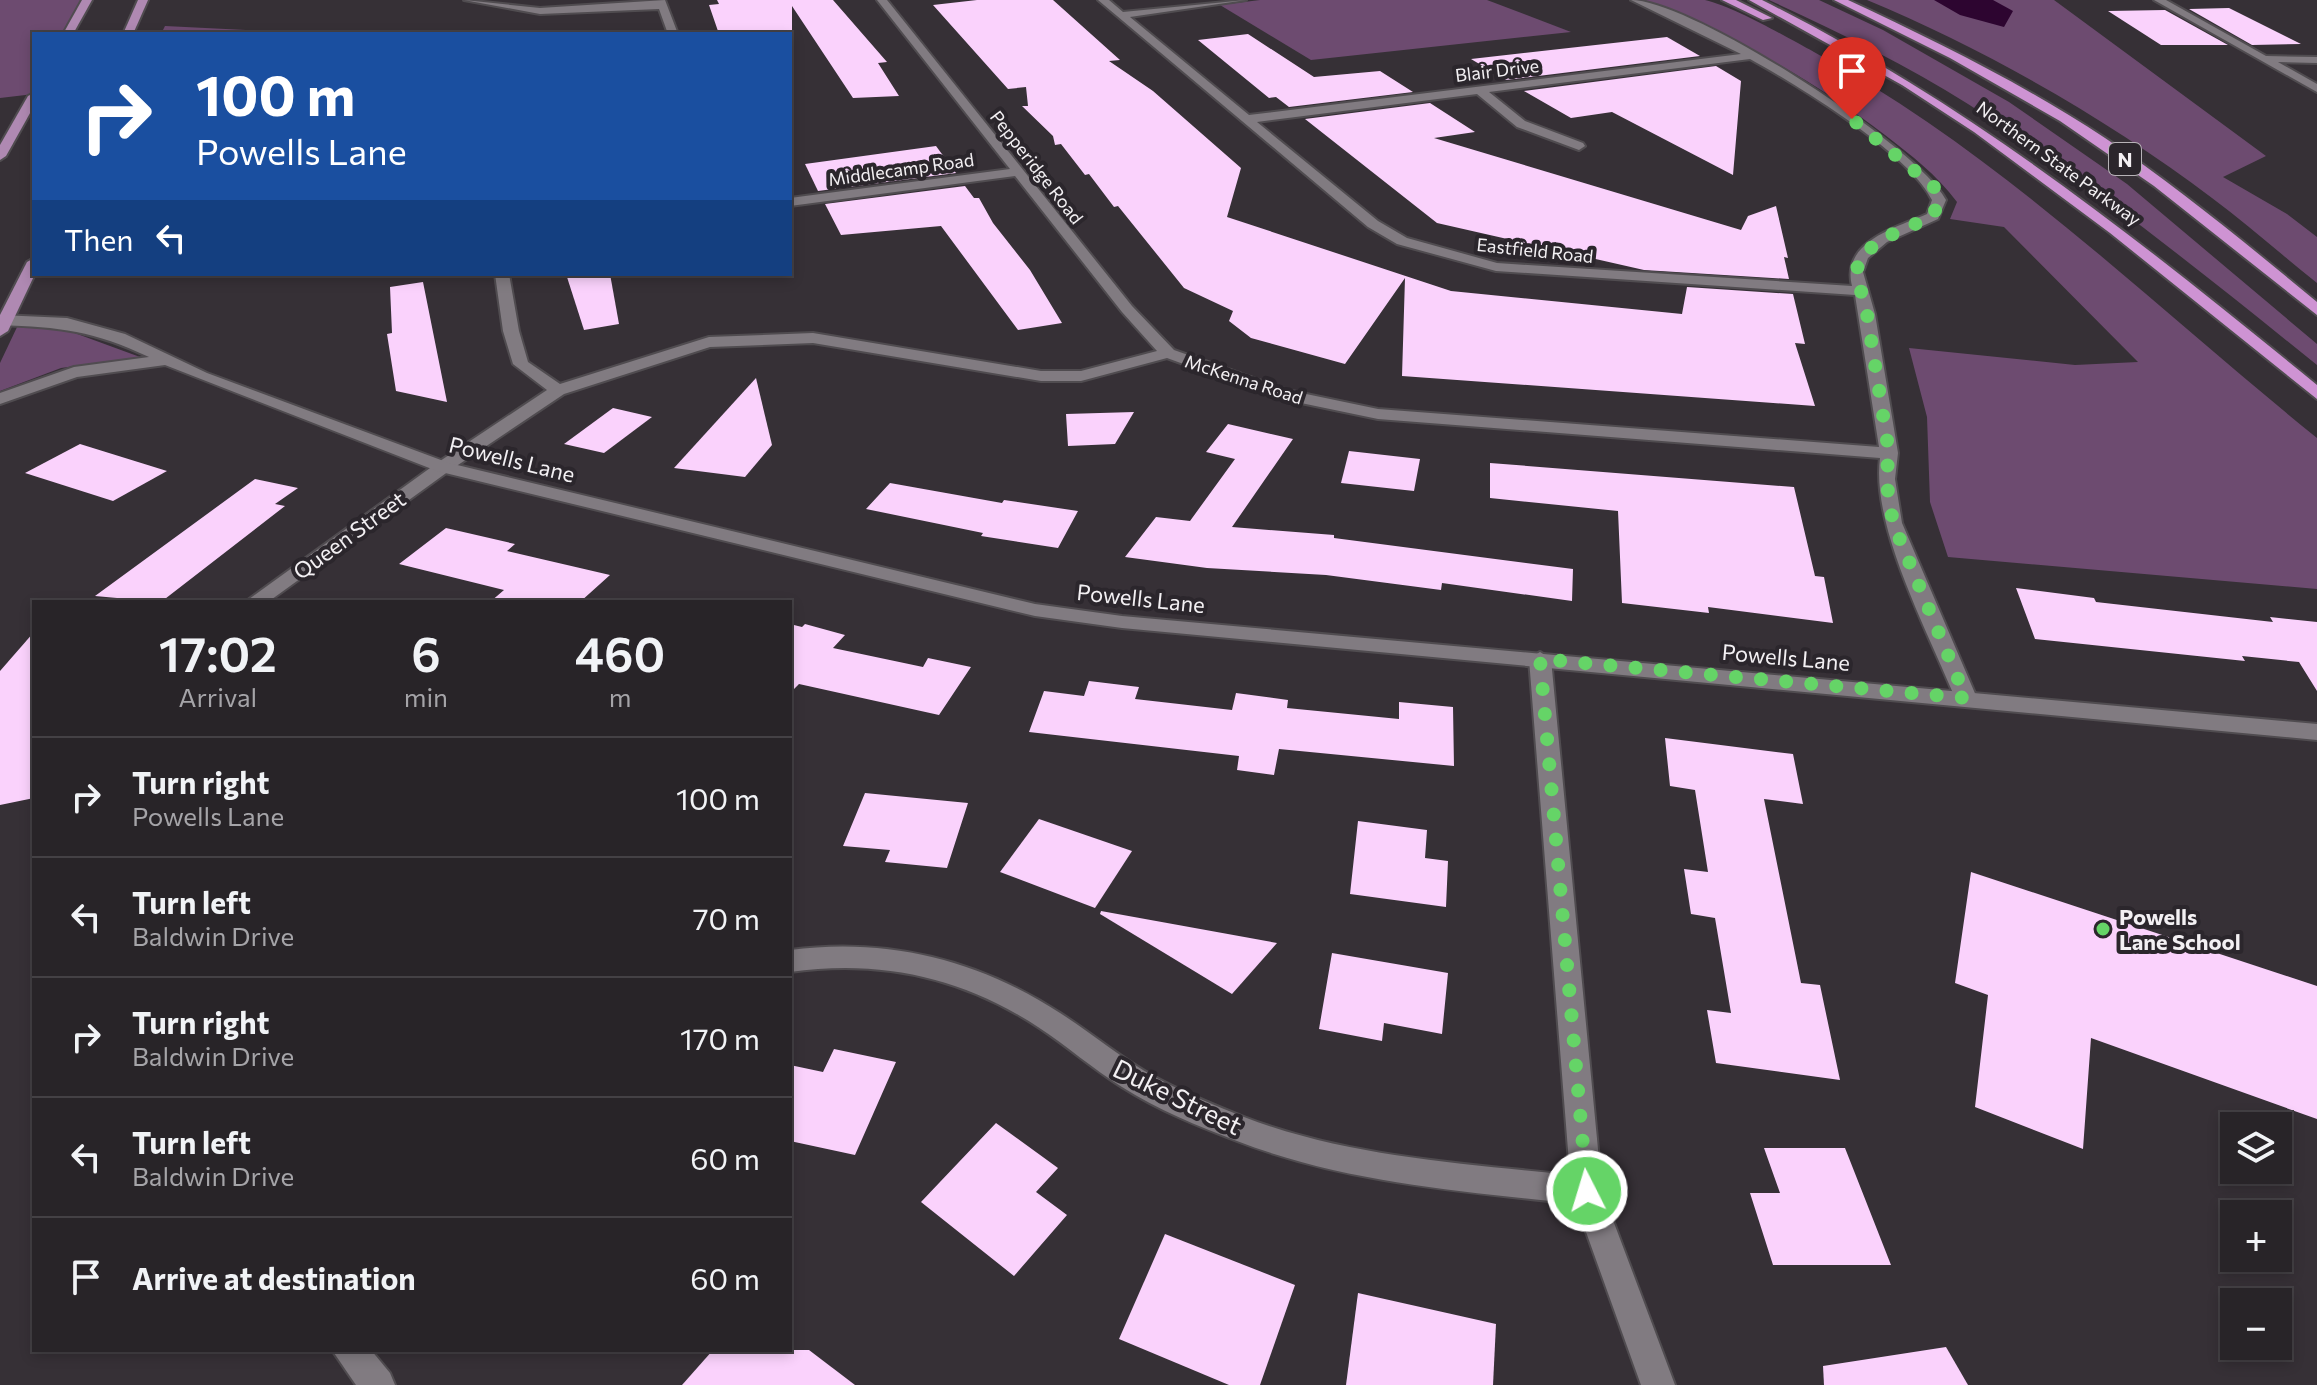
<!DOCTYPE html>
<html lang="en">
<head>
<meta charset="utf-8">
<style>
  body { margin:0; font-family:Commissioner,sans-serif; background:#343034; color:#f1f3f6; height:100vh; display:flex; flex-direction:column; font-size:30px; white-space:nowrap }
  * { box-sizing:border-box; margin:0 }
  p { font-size:26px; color:#a5a4a8 }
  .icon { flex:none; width:44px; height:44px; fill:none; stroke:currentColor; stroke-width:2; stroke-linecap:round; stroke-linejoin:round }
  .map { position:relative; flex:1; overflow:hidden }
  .details { position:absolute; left:32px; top:600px; width:760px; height:752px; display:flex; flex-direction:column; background:#282428; border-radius:0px; box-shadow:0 4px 12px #0003,0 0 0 2px #444145 }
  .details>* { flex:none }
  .hud { position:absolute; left:32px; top:32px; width:760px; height:244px; border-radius:0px; box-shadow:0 4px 12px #0003,0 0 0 2px #444145; background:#1a4fa0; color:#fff; overflow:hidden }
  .controls { position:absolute; left:2220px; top:1112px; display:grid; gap:16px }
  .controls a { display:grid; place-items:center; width:72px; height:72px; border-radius:0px; background:#282428; box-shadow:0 4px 12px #0003,0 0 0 2px #444145; font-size:40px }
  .pin { position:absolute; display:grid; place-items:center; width:68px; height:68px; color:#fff; margin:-82px -34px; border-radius:50% 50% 50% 0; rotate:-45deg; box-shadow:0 0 8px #0007 }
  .pin .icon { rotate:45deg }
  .me { position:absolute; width:88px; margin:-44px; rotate:355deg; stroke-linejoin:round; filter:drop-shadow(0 0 6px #0008) }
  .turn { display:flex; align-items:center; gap:28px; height:168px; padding:0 32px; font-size:36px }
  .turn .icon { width:104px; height:104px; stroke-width:2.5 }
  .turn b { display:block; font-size:56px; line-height:68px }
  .then { display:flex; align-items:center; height:76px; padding:0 32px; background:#0003; gap:16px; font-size:30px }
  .eta { display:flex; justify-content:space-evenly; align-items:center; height:136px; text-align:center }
  .eta b { font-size:48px; font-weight:600; line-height:56px }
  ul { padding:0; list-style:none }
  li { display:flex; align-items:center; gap:24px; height:120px; padding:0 32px; border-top:2px solid #444145 }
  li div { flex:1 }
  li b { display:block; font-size:30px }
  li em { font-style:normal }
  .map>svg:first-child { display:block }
</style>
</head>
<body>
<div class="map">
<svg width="2317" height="1385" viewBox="0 0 2317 1385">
  <rect width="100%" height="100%" fill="#363036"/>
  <g fill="#6d4b70">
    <polygon points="0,0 87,0 68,34 34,34 34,94 0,98"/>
    <polygon points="1260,0 1487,0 1571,32 1311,60 1220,5"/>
    <path d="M1644,0C1663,0 1686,0 1705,0C1735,7 1786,37 1814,52C2001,154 2152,305 2317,438V589L1948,557L1930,502L1927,417L1909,348L2075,365L2138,362L2004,227L1950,219L1957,202C1936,174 1912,156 1885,135C1811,78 1731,35 1644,0Z"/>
    <path d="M1769,0H1819L1883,30L2009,102L2127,184L2317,344V365C2204,274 2090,182 1968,104C1905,64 1836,31 1769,0Z"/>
    <path d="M1867,0H2054L2266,156L2223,177L2287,214L2317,237V283C2282,255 2248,225 2212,198C2111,121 1985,49 1867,0Z"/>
    <polygon points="165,26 309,33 314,34 161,34"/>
    <polygon points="18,325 61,328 140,357 61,368 0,391 0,363"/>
  </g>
  <polygon fill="#2d0530" points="1934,0 1993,0 2013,11 2004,27 1960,15"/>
  <g fill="#fad2fc">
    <polygon points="717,0 833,0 887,62 878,63 899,96 853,98 792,6 792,34 719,34 709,5 719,4"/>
    <polygon points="977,0 1053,0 1120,60 1109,61 1153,91 1241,168 1227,217 1451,291 1682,314 1687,287 1793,294 1805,344 1795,343 1815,406 1402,376 1405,278 1345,364 1251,338 1229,321 1233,311 1184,288 1118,206 1114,207 1089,174 1085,175 1061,144 1055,145 1053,136 1022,106 1028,106 1026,87 1008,89 933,5"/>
    <polygon points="2229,8 2301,44 2252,45 2189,9"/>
    <polygon points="2165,10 2228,45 2161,45 2108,11"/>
    <polygon points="1248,34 1314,77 1380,71 1413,92 1289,107 1276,97 1269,98 1198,40"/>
    <polygon points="1667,37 1700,56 1506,80 1471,59"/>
    <polygon points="1716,66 1741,81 1733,175 1612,112 1571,118 1524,91"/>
    <polygon points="1430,103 1475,132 1434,138 1741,230 1748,216 1776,206 1788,258 1784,257 1789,279 1644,270 1437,223 1305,119"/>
    <polygon points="936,146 956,173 818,191 805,164"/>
    <polygon points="965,186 974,198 979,198 993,223 1030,270 1062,323 1018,330 941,226 841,235 825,204"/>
    <polygon points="566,274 610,274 619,324 584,330"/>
    <polygon points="423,282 447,402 396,391 387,334 392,333 390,287"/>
    <polygon points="756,378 772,445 745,477 674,468"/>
    <polygon points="613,408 652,417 604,453 564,444"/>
    <polygon points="1134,412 1115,444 1068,446 1066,414"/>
    <polygon points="1228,424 1293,439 1232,527 1334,535 1334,538 1573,569 1572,601 1442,583 1441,590 1326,575 1207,568 1125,557 1156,517 1190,521 1235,459 1206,452"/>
    <polygon points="80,444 167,471 113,501 25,473"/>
    <polygon points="1349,451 1420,459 1414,491 1341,483"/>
    <polygon points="1490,463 1794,487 1815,576 1824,577 1833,623 1708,607 1709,613 1622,603 1618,511 1490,498"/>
    <polygon points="255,479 298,488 275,504 285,506 161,602 95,596"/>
    <polygon points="890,483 1002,503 1004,500 1078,511 1058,548 981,536 983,533 866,509"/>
    <polygon points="446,528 515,544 507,551 610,575 580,602 490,602 504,590 399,564"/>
    <polygon points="2016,588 2094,598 2096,602 2273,622 2270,617 2317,622 2317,691 2299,662 2242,656 2245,661 2035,639"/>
    <polygon points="790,624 802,627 805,624 845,635 833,648 923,667 928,658 971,667 939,715 799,684 790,693"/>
    <polygon points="34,632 34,798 0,805 0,671"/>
    <polygon points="1089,681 1139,687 1135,699 1232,710 1236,693 1288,700 1287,708 1399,719 1399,702 1453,707 1454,766 1279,749 1274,775 1237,770 1239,756 1029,732 1044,691 1084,696"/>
    <polygon points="1665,738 1793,754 1803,804 1764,799 1801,983 1820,985 1840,1080 1716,1063 1707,1010 1731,1013 1715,918 1691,914 1684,869 1708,872 1695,790 1670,786"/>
    <polygon points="865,793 968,803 947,868 885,862 890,850 843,846"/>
    <polygon points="1039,819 1132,851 1095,908 1000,872"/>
    <polygon points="1358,821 1427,830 1425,858 1448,861 1446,907 1350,894"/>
    <polygon points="1971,872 2317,986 2317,1119 2091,1038 2083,1149 1975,1107 1988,995 1955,983"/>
    <polygon points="1101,911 1277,943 1232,994 1100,914"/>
    <polygon points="1332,953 1448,973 1442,1034 1384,1023 1382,1041 1319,1029"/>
    <polygon points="834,1049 896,1062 855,1155 790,1141 790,1065 823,1072"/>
    <polygon points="996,1123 1058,1168 1036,1192 1067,1215 1014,1276 921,1202"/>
    <polygon points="1764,1148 1845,1148 1891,1265 1773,1265 1750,1193 1780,1193"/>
    <polygon points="1165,1234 1295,1285 1260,1385 1229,1385 1119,1339"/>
    <polygon points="1358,1293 1496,1324 1493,1385 1346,1385"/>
    <polygon points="1946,1347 1968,1385 1824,1385 1823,1366"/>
    <polygon points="713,1350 809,1350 855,1385 682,1385"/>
  </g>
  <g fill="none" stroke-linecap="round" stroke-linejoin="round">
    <defs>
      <g id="minor">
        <polygon points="464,0 540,8 665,0 678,34 668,34 659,9 540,14"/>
        <path d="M877,0H887L1132,306L1174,350L1287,390L1378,409L1879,447L1855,295L1496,271L1397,244L1368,227L1098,0H1109L1123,12L1246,0L1130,17L1249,115L1741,54L1631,0C1691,0 1917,145 1946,200L1938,219L1887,242L1868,258L1863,272L1875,314L1898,453L1895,479L1902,523L1977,698L1974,703L1966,705L1955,698C1928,632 1871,526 1880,458L1378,419L1277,398L1167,358L1081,381H1041L813,343L710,347L564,394L449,471L268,602H245L437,463L547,390L513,364L503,331L495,274H509L519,331L528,362L560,384L709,337L813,333L1041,371H1081L1157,351L1122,312L1015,176L790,206V198L1010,169ZM1750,59C1797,85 1909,153 1932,200L1927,214C1895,228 1841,242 1852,286L1497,263L1407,238L1378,221L1257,122L1477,94L1517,127L1579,150L1585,146L1583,143L1525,121L1489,92Z"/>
        <polygon points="2154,0 2166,0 2266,56 2317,57 2317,63 2278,62 2317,84 2317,92"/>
        <path d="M1540,652L1551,659L1602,1191L1675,1385H1641L1576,1204C1461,1191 1346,1183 1237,1141C1198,1126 1158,1110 1122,1087C1093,1069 1067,1046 1038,1027C962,977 880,959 790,972V950C887,937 979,960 1060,1013C1093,1034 1122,1059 1155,1077C1184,1093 1214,1105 1244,1117C1348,1157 1460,1163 1570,1175L1529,659Z"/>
        <polygon points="332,1350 371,1350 390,1373 395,1385 356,1385"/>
      </g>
      <path id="tertiary" d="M0,315L67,318L125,334L207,373L449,463L1035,604L1122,616L2317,724V740L1122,628L1035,616L437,471L165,365L77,377L0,404V393L74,367L149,357C94,331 60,327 0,325Z"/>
      <g id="primary">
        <polygon points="82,0 92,0 73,34 63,34"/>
        <polygon points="138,0 148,0 133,34 123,34"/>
        <polygon points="34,93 34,106 6,156 0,160 0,145 28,96"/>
        <polygon points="34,258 35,274 8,331 0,336 0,315 27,262"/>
      </g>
      <g id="motorway">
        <polygon points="1722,0 1736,0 1772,18 1763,20"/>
        <path d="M1749,0H1762C1970,104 2138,239 2317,385V399L2110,233L1974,132L1902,85Z"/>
        <path d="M1834,0H1848C1936,41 2023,84 2105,138C2179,188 2248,245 2317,302V315L2154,186L2060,121L1950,58Z"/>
      </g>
    </defs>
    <use href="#minor" stroke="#504c50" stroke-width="4"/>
    <use href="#tertiary" stroke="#504c50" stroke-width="4"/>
    <use href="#primary" stroke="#504c50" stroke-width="4"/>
    <use href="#motorway" stroke="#504c50" stroke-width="4"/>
    <use href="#minor" fill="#817b81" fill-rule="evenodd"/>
    <use href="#tertiary" fill="#817b81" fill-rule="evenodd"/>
    <use href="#primary" fill="#af89b2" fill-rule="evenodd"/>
    <use href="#motorway" fill="#ce93d3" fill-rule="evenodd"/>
  </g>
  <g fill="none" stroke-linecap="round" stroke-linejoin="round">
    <polyline stroke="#65d467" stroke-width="14" stroke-dasharray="0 25.2" points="1587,1191 1540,659 1966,698 1893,523 1886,479 1889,453 1867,314 1856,272 1861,256 1882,239 1933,216 1939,200 1934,187 1852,119"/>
  </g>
  <circle fill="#65d467" stroke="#2b262c" stroke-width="3" cx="2103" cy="929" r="8"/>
  <g text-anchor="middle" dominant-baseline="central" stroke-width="8" stroke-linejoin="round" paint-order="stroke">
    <g font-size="18" fill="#f3f0f3" stroke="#2b262c">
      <text transform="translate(1497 70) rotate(-7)">Blair Drive</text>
      <text transform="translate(2059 163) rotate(36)">Northern State Parkway</text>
      <text transform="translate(1037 167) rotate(52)">Pepperidge Road</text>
      <text transform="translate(901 169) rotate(-8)">Middlecamp Road</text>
      <text transform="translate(1535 250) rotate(6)">Eastfield Road</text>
      <text transform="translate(1244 379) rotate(18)">McKenna Road</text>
    </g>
    <rect fill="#2b262c" stroke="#b7b3b7" stroke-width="2" x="2109" y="143" width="32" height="32" rx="6"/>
    <g font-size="20" font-weight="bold" fill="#f3f0f3">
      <text x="2125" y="159">N</text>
    </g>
    <g font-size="22" fill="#f3f0f3" stroke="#2b262c">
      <text transform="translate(512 459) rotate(14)">Powells Lane</text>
      <text transform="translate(349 535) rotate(-36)">Queen Street</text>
      <text transform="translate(1141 598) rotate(6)">Powells Lane</text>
      <text transform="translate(1786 657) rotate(5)">Powells Lane</text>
    </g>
    <g font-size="22" font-weight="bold" fill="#f3f0f3" stroke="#2b262c" text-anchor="start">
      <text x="2119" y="916">Powells<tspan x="2119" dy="25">Lane School</tspan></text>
    </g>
    <g font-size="26" fill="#f3f0f3" stroke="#2b262c">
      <text transform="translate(1178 1096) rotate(26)">Duke Street</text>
    </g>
  </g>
</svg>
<div class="controls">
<a><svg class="icon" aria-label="layers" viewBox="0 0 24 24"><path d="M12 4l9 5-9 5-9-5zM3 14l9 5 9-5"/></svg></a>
<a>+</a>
<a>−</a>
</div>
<div class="pin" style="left:1852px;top:119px;background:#d93025"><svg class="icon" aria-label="arrive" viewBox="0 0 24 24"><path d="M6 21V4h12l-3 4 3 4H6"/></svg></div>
<svg class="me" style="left:1587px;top:1191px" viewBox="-20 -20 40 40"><circle r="17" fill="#65d467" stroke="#fff" stroke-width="3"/><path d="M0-11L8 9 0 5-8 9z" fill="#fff"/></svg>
<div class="hud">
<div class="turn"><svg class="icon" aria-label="right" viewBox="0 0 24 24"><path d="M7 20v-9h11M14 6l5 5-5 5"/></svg><div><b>100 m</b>Powells Lane</div></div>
<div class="then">Then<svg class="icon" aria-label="left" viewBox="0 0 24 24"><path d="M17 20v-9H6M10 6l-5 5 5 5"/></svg></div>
</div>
<section class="details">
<div class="eta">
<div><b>17:02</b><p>Arrival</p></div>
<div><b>6</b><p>min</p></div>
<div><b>460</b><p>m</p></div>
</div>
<ul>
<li><svg class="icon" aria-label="right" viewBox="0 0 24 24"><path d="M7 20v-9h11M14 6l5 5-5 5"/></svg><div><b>Turn right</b><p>Powells Lane</p></div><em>100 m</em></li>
<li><svg class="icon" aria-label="left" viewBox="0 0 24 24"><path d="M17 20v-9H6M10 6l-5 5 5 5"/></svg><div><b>Turn left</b><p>Baldwin Drive</p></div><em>70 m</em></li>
<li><svg class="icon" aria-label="right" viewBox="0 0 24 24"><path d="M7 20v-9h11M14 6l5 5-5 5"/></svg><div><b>Turn right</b><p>Baldwin Drive</p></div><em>170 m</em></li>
<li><svg class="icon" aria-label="left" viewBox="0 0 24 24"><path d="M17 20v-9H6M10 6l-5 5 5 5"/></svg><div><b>Turn left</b><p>Baldwin Drive</p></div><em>60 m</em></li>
<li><svg class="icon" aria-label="arrive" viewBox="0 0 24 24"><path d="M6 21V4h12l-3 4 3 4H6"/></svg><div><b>Arrive at destination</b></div><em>60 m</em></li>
</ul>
</section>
</div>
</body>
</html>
